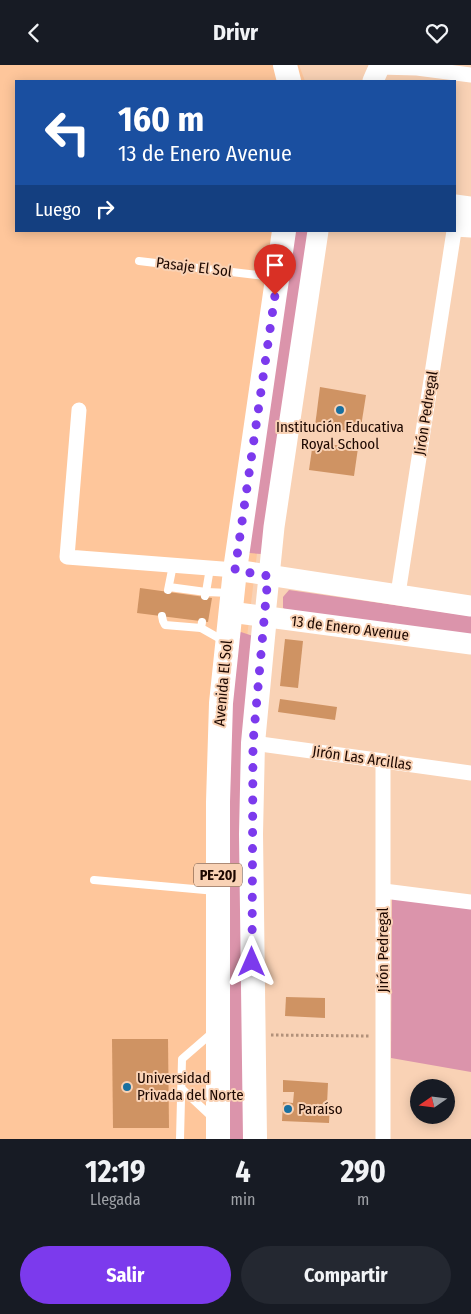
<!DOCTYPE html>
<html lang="es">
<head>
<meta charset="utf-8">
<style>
  body { margin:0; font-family:"Fira Sans Condensed",sans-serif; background:#242831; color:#f1f3f6; height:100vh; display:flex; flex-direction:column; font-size:19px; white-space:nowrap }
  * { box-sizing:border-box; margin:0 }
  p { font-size:16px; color:#9ea1a6 }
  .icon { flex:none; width:28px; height:28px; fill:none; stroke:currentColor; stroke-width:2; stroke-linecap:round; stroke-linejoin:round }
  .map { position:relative; height:1074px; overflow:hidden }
  .panel { display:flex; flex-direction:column; background:#171b24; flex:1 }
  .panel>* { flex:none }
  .banner { position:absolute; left:15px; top:15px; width:441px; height:152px; border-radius:0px; box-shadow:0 2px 12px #0003; background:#1a4fa0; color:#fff; overflow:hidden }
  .needle { width:32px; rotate:256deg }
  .tools { position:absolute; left:410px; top:1014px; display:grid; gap:10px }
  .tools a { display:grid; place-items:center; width:45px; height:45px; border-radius:50%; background:#171b24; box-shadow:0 2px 12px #0003; font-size:25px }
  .pin { position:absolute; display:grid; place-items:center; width:42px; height:42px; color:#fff; margin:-51px -21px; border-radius:50% 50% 50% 0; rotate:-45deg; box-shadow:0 0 5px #0007 }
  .pin .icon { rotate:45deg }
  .me { position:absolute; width:55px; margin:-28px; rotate:0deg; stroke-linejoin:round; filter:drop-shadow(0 0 4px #0008) }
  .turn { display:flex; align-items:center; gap:18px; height:105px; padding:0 20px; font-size:22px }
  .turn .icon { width:65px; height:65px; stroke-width:2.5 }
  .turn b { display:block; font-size:35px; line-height:42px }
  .then { display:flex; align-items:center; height:48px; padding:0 20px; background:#0003; gap:10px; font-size:19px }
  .eta { display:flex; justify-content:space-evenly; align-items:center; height:85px; text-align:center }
  .eta b { font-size:30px; font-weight:700; line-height:35px }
  .action { display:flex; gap:10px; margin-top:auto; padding:10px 20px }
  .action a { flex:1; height:58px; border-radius:30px; background:#7c3aed; color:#fff; font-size:20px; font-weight:700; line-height:58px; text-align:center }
  .action a+a { background:#242831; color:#f1f3f6 }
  header { display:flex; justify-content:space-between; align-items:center; height:65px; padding:0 20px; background:#171b24; font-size:22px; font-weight:700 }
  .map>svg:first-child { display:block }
</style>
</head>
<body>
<header><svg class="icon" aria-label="back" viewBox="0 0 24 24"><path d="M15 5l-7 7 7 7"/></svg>Drivr<svg class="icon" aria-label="heart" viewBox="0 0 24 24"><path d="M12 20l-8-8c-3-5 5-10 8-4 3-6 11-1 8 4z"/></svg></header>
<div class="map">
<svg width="471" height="1074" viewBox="0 0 471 1074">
  <rect width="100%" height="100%" fill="#f9d2b5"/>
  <polygon fill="#fec69b" points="0,0 299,0 305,16 16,16 16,166 300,166 263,438 234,681 234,1074 0,1074"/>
  <g fill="#db94ab">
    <polygon points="289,166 311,166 267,482 261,489 249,488"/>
    <polygon points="289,525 471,551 471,571 289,547 283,543 283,532"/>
    <polygon points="241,567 253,571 245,1074 223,1074 233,572"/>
    <polygon points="392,830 471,841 471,1007 391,993"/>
  </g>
  <g fill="#cf9363">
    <polygon points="320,322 366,330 360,368 315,361"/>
    <polygon points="313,377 358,383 354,411 309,405"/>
    <polygon points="140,523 212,533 208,557 137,548"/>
    <polygon points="285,574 303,576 298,623 280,621"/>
    <polygon points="280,634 337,642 335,655 278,647"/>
    <polygon points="286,932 325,933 325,953 285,951"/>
    <polygon points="112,974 168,974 169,1063 113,1063"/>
    <polygon points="283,1015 328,1018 327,1040 330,1039 329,1058 282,1056 283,1037 293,1038 294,1027 283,1027"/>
  </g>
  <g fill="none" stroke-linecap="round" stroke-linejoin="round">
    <polyline stroke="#b2917a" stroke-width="3" stroke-dasharray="2.5 2.5" stroke-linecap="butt" points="271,970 370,971"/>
    <g stroke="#fff" stroke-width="8">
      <polyline points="139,196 274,212"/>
      <polyline points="169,522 206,527 210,503"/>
      <polyline points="168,525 173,500"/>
      <polyline points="205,531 206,527 230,528"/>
      <polyline points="162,551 163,556 165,560 201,563"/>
      <polyline points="202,557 201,563 224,576"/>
      <polyline points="94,815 216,826"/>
      <polyline points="182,1024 213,1053"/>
      <polyline points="180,1074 182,994 212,968"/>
    </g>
    <g stroke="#fff" stroke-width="15">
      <polyline points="379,2 417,3 471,10"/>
      <polyline points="79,345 67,492 235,505"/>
      <polyline points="398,529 454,166"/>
      <polyline points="253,678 471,708"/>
      <polyline points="384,826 471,837"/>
      <polyline points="383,1074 383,696"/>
    </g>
    <g stroke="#fff" stroke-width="21">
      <polyline points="373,16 380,0"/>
      <polyline points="455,140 471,142"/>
      <polyline points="455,161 471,162"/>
      <polyline points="235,505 471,541"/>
      <polyline points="230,547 471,579"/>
      <polyline points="265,551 274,462 318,166"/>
    </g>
    <g stroke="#fff" stroke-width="24">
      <polyline points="285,0 289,16"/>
      <polyline points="218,1074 218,737 221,638 235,505 284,166"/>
      <polyline points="255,1074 251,769 253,678 265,551"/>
    </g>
  </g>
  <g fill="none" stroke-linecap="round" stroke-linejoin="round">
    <polyline stroke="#7c3aed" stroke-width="9" stroke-dasharray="0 16.2" points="252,897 253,678 268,511 235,505 275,230"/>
  </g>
  <g fill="#1970a0" stroke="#f9d2b5" stroke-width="2">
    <circle cx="340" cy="345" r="5"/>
    <circle cx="127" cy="1022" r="5"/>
    <circle cx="288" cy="1044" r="5"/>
  </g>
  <g text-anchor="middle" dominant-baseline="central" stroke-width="4" stroke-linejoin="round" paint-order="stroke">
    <rect fill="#f9d2b5" stroke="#5f4536" stroke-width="1" x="194" y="798.5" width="48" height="23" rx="4"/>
    <g font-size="14" font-weight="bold" fill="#1d0800">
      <text x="218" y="810">PE-20J</text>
    </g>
    <g font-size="15" fill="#1d0800" stroke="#f9d2b5">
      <text transform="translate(194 202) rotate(7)">Pasaje El Sol</text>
      <text transform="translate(426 348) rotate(-81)">Jirón Pedregal</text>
      <text transform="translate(350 563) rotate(7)">13 de Enero Avenue</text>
      <text transform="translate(223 618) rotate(-85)">Avenida El Sol</text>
      <text transform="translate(362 693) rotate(8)">Jirón Las Arcillas</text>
      <text transform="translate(383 885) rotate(-90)">Jirón Pedregal</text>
    </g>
    <g font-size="15" fill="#1d0800" stroke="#f9d2b5" text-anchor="start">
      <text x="340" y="362" text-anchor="middle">Institución Educativa<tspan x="340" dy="17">Royal School</tspan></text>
      <text x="137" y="1013">Universidad<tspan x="137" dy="17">Privada del Norte</tspan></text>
      <text x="298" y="1044">Paraíso</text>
    </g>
  </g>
</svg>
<div class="tools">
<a><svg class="needle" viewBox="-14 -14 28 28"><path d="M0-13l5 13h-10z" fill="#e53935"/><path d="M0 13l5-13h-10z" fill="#9ea1a6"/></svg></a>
</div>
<div class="pin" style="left:275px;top:230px;background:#d93025"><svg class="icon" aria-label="arrive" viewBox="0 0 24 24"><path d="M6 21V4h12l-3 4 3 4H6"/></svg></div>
<svg class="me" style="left:252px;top:897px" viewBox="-20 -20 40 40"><path d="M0-17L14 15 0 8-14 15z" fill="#7c3aed" stroke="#fff" stroke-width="4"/></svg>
<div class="banner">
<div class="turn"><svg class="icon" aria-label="left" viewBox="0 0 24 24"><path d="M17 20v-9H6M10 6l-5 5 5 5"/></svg><div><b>160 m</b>13 de Enero Avenue</div></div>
<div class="then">Luego<svg class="icon" aria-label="right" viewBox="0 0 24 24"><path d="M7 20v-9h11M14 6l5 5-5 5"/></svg></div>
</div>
</div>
<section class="panel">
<div class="eta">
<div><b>12:19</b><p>Llegada</p></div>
<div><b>4</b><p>min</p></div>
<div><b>290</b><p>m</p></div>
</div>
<div class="action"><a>Salir</a><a>Compartir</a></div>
</section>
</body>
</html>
